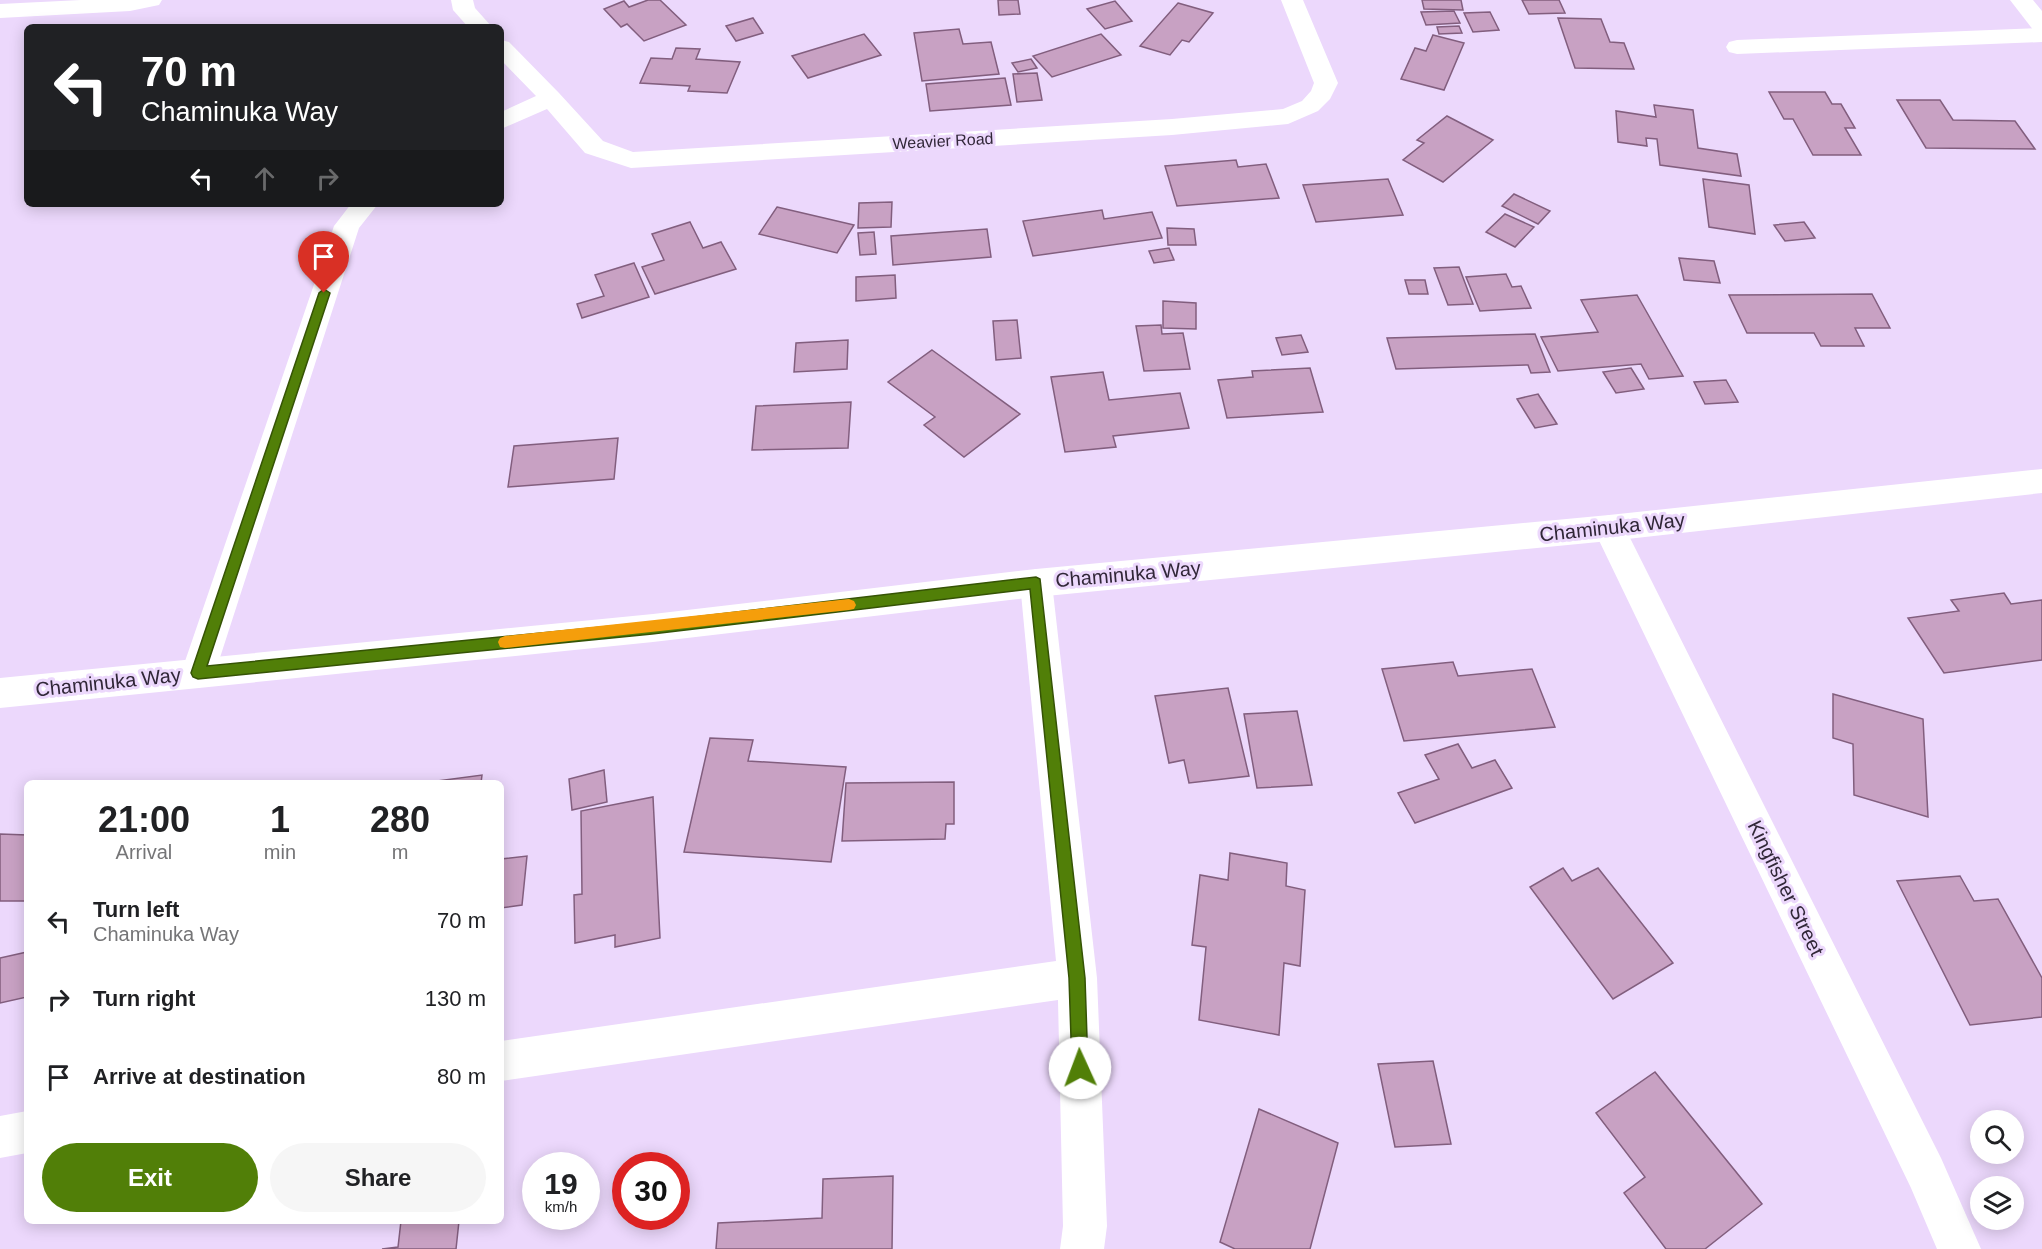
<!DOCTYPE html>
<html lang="en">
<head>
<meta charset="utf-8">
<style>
  body { margin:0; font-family:Arial,sans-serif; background:#f6f6f6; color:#202124; height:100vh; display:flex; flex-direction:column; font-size:22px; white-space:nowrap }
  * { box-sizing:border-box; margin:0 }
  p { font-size:20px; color:#757577 }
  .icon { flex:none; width:33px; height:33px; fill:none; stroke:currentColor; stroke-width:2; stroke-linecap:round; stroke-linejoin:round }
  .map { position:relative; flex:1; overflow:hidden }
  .sheet { position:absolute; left:24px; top:780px; width:480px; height:444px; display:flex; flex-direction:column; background:#fff; border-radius:9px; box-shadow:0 3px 15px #0003 }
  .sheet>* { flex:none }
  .hud { position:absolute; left:24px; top:24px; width:480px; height:183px; border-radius:9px; box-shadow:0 3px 15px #0003; background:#202124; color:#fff; overflow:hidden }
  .controls { position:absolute; left:1970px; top:1110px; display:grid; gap:12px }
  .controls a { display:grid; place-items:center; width:54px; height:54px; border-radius:50%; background:#fff; box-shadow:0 3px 15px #0003; font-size:30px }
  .speed { position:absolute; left:522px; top:1152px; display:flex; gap:12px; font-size:30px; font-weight:700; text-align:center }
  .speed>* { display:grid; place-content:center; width:78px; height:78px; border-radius:50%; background:#fff; box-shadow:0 3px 15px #0003; line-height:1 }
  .speed small { font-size:15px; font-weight:400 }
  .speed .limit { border:9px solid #d22; background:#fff; color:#111 }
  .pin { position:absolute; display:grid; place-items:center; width:51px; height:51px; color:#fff; margin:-62px -26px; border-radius:50% 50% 50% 0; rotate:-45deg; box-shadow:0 0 6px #0007 }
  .pin .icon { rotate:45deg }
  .me { position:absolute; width:66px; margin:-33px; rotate:358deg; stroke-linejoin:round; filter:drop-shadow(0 0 4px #0008) }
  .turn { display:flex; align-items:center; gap:21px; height:126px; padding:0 18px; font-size:27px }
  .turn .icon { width:78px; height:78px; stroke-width:2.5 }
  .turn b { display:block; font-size:42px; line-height:51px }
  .lanes { display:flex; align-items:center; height:57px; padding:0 18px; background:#0003; justify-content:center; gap:30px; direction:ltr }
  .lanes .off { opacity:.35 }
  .eta { display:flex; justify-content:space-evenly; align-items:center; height:102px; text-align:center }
  .eta b { font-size:36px; font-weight:600; line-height:42px }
  .button { display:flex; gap:12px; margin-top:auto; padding:12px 18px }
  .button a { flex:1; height:69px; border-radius:36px; background:#517f08; color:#fff; font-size:24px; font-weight:600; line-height:69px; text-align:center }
  .button a+a { background:#f6f6f6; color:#202124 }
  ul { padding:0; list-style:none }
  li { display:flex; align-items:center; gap:18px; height:78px; padding:0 18px }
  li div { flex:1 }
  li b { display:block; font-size:22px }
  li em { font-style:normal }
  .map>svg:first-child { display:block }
</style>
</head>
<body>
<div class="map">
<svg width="2042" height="1249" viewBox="0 0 2042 1249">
  <rect width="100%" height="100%" fill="#ecd8fc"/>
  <g fill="#c8a1c3" stroke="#825e7e" stroke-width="1.5">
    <polygon points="648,0 660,0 686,25 644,41 627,24 621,27 604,9 624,1 629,7"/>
    <polygon points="998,0 1018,0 1020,14 999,15"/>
    <polygon points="1422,0 1461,0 1463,10 1424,9"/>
    <polygon points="1522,0 1559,0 1565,13 1529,14"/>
    <polygon points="1115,1 1132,21 1105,29 1087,9"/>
    <polygon points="1178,3 1213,13 1189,42 1182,40 1170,55 1140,46"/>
    <polygon points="1454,11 1460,23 1426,25 1421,12"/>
    <polygon points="1490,12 1499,30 1473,32 1464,13"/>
    <polygon points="753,18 763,33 736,41 726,26"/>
    <polygon points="1558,18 1601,19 1610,42 1624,43 1634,69 1575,68"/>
    <polygon points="1459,26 1462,33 1439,34 1437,27"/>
    <polygon points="959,29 963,44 991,42 999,74 922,81 914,33"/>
    <polygon points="864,34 881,55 808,78 792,56"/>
    <polygon points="1101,34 1121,55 1052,77 1033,56"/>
    <polygon points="1433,35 1464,43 1444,90 1401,79 1415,48 1426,51"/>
    <polygon points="676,48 700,49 696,59 740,62 727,93 688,91 690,86 640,83 651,58 672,59"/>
    <polygon points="1031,59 1037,68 1018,72 1012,63"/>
    <polygon points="1037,73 1042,100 1017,102 1013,74"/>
    <polygon points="1005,78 1011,105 930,111 926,84"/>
    <polygon points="1769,92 1825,92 1832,104 1841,104 1855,128 1845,128 1861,155 1813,155 1793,119 1784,119"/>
    <polygon points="1897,100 1940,100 1953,120 2015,121 2035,149 1926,148"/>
    <polygon points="1654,105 1693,110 1698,148 1737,154 1741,176 1660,165 1657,139 1646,138 1647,146 1618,142 1616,111 1656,117"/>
    <polygon points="1447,116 1493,140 1443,182 1403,160 1424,143 1417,140"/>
    <polygon points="1236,160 1238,167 1266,164 1279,198 1177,206 1165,166"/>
    <polygon points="1388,179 1403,215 1316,222 1303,185"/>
    <polygon points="1703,179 1749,185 1755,234 1709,227"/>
    <polygon points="1514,194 1550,211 1538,224 1502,206"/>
    <polygon points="892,202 891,227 858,228 859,203"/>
    <polygon points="777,207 854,225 837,253 759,234"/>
    <polygon points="1102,210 1104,219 1152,212 1162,238 1033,256 1023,221"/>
    <polygon points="1505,214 1534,227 1515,247 1486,232"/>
    <polygon points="690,222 703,248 721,242 736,269 655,294 642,267 664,260 652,234"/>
    <polygon points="1804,222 1815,238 1785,241 1774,225"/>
    <polygon points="1167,228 1194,229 1196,245 1168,245"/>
    <polygon points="987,229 991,257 893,265 891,236"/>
    <polygon points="874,232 876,254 860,255 858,233"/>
    <polygon points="1169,248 1174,260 1154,263 1149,251"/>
    <polygon points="1679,258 1714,261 1720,283 1684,280"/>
    <polygon points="634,263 649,297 582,318 577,304 604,296 595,275"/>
    <polygon points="1459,267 1473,304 1448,305 1434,268"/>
    <polygon points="1506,274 1512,287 1521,286 1531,308 1480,311 1466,277"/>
    <polygon points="895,275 896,298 856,301 856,277"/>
    <polygon points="1405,280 1425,280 1428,294 1409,294"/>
    <polygon points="1872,294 1890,328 1855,328 1864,346 1821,346 1814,333 1747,333 1729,295"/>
    <polygon points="1637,295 1683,376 1649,379 1641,364 1558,371 1541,337 1598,332 1581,300"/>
    <polygon points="1163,301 1196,303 1196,329 1163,328"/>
    <polygon points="1017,320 1021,358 996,360 993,321"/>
    <polygon points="1161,325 1162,334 1183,333 1190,369 1144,371 1136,326"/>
    <polygon points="1535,334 1550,372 1531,373 1528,365 1396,369 1387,338"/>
    <polygon points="1301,335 1308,352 1282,355 1276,338"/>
    <polygon points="848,340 847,369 794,372 796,343"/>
    <polygon points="932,350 1020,414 964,457 924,425 935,417 888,382"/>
    <polygon points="1310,368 1323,412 1227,418 1218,380 1253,377 1252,371"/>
    <polygon points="1631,368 1644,389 1616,393 1603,372"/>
    <polygon points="1103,372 1109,400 1180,393 1189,428 1113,436 1116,447 1065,452 1051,377"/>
    <polygon points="1726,380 1738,402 1705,404 1694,382"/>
    <polygon points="1538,394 1557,424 1535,428 1517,399"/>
    <polygon points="851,402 848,448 752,450 756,406"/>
    <polygon points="618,438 614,479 508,487 514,446"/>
    <polygon points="2004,593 2011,604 2042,600 2042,660 1944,673 1908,618 1959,611 1951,600"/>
    <polygon points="1453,662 1458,676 1532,669 1555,727 1404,741 1382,669"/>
    <polygon points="1228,688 1249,776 1189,783 1184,760 1169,763 1155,696"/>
    <polygon points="1833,694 1923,719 1928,817 1854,795 1853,744 1833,738"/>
    <polygon points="1297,711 1312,785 1257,788 1244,714"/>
    <polygon points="710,738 753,740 748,761 846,767 831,862 684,852"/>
    <polygon points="1458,744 1472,768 1495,760 1512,788 1415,823 1398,793 1439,779 1425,755"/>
    <polygon points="604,770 607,802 572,810 569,779"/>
    <polygon points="482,775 481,783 422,783"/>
    <polygon points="954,782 954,824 946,824 945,839 842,841 846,783"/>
    <polygon points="653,797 660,938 615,947 615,935 575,943 574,895 582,894 581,811"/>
    <polygon points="0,834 27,835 27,901 0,901"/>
    <polygon points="1230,853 1287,863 1286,886 1305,890 1300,966 1284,963 1279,1035 1199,1020 1206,947 1192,945 1200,875 1228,880"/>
    <polygon points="527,856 522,905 501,908 501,859"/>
    <polygon points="1563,868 1572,881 1598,868 1673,963 1613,999 1530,887"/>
    <polygon points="1960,876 1974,901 1998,899 2042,978 2042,1017 1970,1025 1897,881"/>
    <polygon points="27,952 27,997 0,1003 0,958"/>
    <polygon points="1433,1061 1451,1144 1395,1147 1378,1064"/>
    <polygon points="1655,1072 1762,1204 1705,1249 1666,1249 1624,1193 1645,1177 1596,1113"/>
    <polygon points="1259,1109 1338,1143 1310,1249 1235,1249 1220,1242"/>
    <polygon points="893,1176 892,1249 716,1249 718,1223 822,1218 823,1179"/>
    <polygon points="401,1221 459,1221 456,1249 382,1249 398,1247"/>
  </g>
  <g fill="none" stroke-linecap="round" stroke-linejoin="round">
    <g fill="#fff" fill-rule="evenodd">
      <polygon points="81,0 162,0 159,5 130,11 0,18 0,4"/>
      <polygon points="451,0 473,0 475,8 492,27 468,27 453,10"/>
      <polygon points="1281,0 1303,0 1338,83 1330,99 1318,111 1288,124 1172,135 631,168 585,153 547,109 501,129 501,112 536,96 501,60 501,40 509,42 559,93 603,141 633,152 1172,119 1283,109 1302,101 1311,91 1314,83"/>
      <polygon points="2042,28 2042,42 1737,54 1729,52 1726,47 1729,42 1737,40"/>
      <polygon points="351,204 378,204 359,228 215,673 210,684 198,688 186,684 181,673 334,226"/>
      <polygon points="1609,515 1620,519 1625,528 1941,1158 1981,1249 1937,1249 1911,1188 1593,528 1598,519"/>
      <polygon points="1036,569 1047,573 1052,583 1097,978 1107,1226 1104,1249 1060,1249 1063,1226 1058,1000 501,1081 501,1041 1056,961 1020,583 1025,573"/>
      <polygon points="27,1111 27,1153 0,1158 0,1116"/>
    </g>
    <g fill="#fff" fill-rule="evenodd">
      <polygon points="2010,0 2033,0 2042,11 2042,33 2034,31"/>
      <polygon points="2042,469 2042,493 1609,541 1036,597 653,642 0,708 0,678 653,614 1036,569 1609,515"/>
    </g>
  </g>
  <polygon fill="#517f08" stroke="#355305" stroke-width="1.5" points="324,289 330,293 207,666 652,622 1036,577 1040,579 1085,978 1088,1068 1086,1074 1080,1077 1074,1074 1072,1068 1069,978 1030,589 652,634 198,679 193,677 191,673 319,293"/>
  <polygon fill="#f59e0b" points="849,599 854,601 856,605 854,609 849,610 505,648 500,647 498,642 500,638 505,636"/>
  <g text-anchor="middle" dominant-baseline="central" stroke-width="6" stroke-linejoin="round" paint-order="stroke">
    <g font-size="16" fill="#312738" stroke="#ecd8fc">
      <text transform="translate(943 141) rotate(-3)">Weavier Road</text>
    </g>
    <g font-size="20" fill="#312738" stroke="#ecd8fc">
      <text transform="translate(1612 527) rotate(-6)">Chaminuka Way</text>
      <text transform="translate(1128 574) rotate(-5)">Chaminuka Way</text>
      <text transform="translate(108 682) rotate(-6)">Chaminuka Way</text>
      <text transform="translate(1786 888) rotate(64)">Kingfisher Street</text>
    </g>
  </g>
</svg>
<div class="controls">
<a><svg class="icon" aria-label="search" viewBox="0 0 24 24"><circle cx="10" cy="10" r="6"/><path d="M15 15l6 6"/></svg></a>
<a><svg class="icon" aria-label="layers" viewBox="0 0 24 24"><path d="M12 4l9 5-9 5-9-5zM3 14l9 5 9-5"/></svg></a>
</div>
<div class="speed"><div>19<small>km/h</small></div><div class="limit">30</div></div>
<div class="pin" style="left:324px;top:293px;background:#d93025"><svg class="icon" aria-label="arrive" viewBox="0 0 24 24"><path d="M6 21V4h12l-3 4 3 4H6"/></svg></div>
<svg class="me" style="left:1080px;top:1068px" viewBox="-20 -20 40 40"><circle r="19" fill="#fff"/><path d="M0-13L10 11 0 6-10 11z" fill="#517f08"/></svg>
<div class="hud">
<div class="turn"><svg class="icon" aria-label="left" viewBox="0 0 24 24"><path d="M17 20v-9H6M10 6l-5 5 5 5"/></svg><div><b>70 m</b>Chaminuka Way</div></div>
<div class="lanes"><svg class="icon" aria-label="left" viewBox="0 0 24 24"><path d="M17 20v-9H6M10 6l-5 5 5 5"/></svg><svg class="icon off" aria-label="ahead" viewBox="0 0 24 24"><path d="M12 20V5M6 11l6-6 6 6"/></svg><svg class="icon off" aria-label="right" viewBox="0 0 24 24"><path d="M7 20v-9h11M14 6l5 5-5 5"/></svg></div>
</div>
<section class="sheet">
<div class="eta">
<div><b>21:00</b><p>Arrival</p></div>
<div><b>1</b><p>min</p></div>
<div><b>280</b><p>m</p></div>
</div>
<ul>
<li><svg class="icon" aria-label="left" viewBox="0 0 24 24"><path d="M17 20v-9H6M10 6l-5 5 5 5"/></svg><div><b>Turn left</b><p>Chaminuka Way</p></div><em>70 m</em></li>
<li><svg class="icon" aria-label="right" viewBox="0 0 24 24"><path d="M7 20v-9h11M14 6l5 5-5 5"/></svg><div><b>Turn right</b></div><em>130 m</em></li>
<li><svg class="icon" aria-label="arrive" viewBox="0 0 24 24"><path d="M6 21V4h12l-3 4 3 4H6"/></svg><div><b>Arrive at destination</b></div><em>80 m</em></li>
</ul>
<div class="button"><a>Exit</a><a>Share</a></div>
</section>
</div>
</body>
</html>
